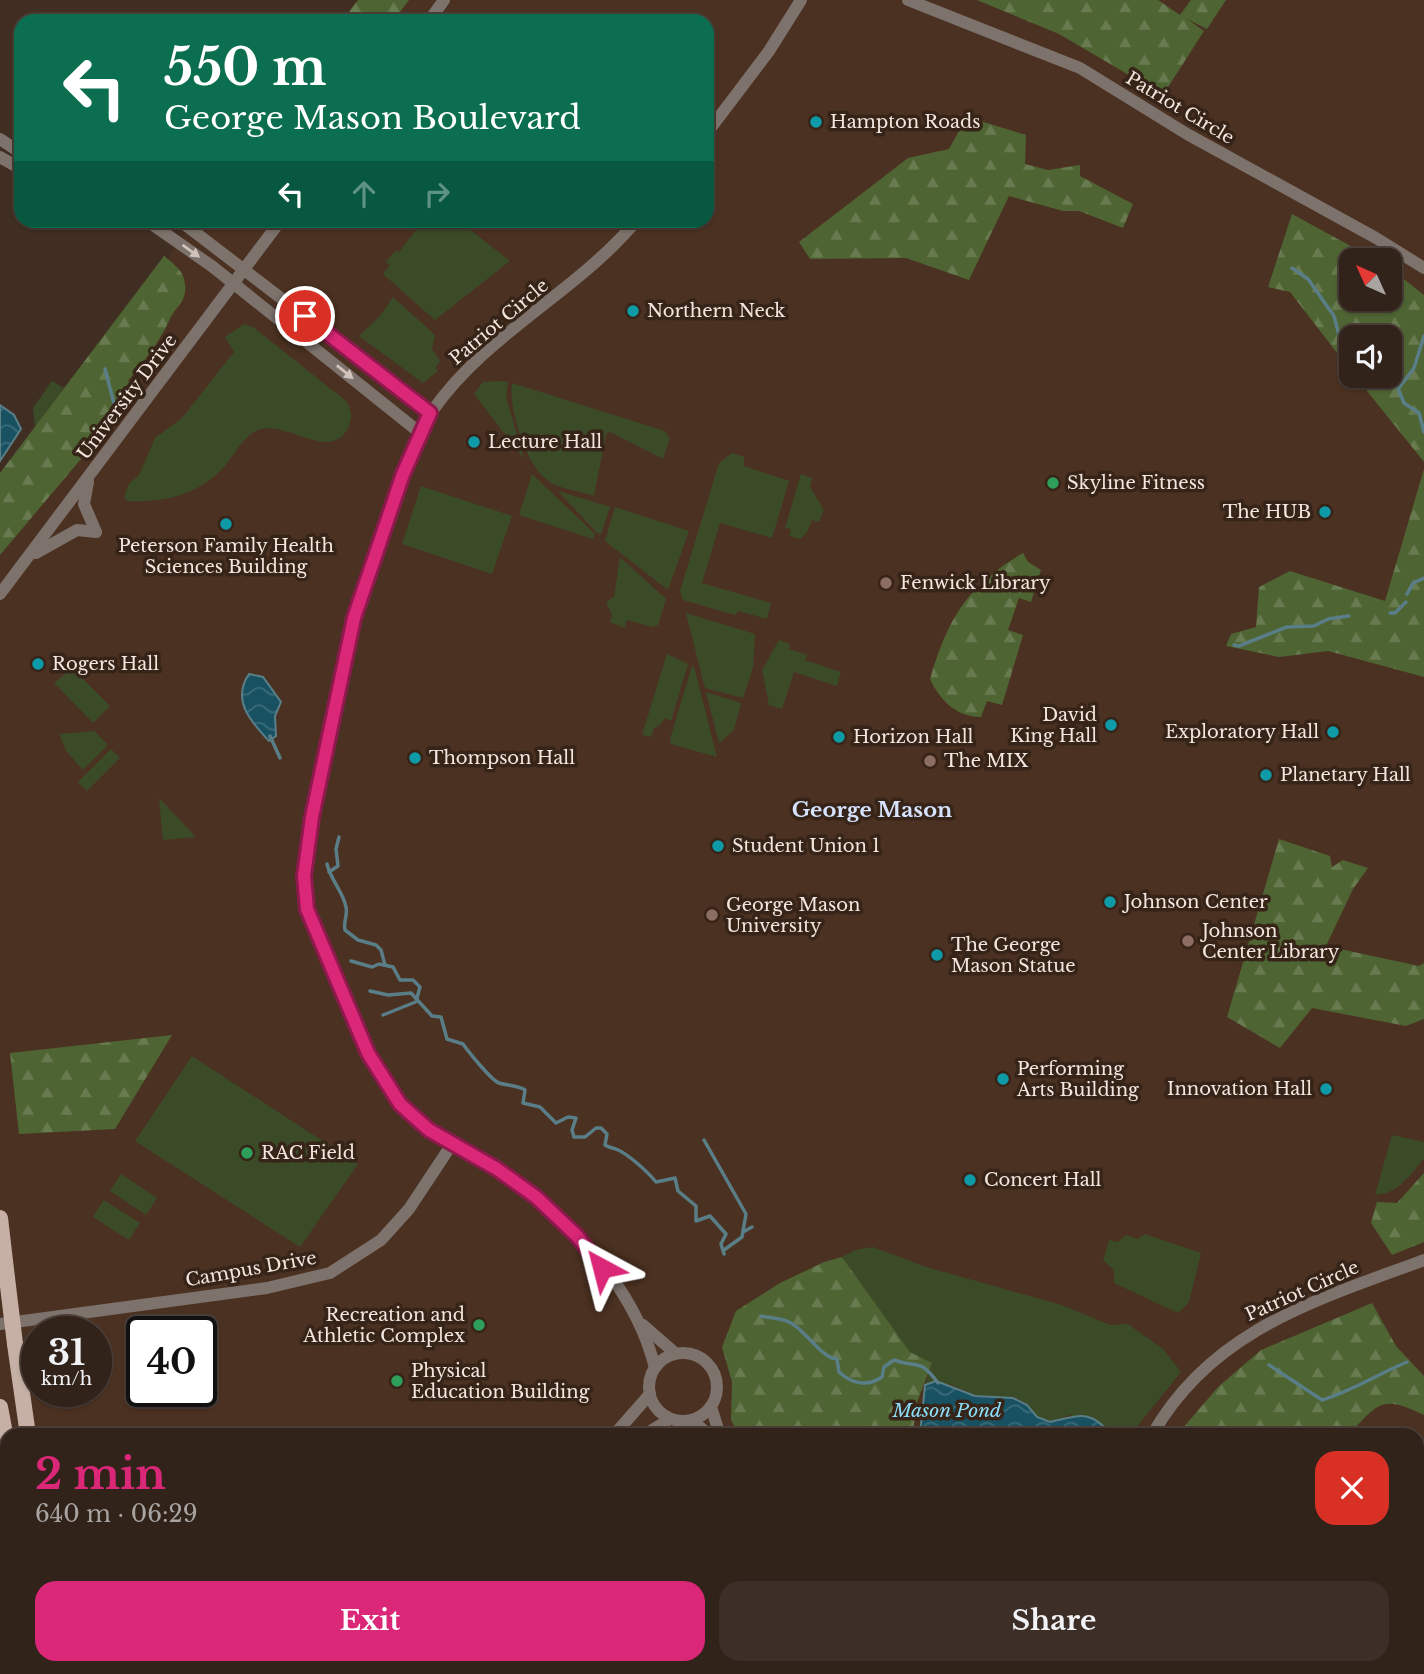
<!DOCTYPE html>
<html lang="en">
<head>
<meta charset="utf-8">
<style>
  body { margin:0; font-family:"Libre Baskerville",serif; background:#3d2f27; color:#f1f3f6; height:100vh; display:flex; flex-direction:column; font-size:26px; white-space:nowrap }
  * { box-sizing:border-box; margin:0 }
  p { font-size:23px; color:#a8a4a2 }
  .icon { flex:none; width:38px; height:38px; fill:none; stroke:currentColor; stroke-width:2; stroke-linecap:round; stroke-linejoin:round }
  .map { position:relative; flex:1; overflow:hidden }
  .panel { position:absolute; left:0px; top:1428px; width:1424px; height:247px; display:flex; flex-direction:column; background:#31221a; border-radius:21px 21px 0 0; box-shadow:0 2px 5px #0004,0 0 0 2px #4c3f39 }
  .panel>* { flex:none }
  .top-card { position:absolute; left:14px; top:14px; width:700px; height:214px; border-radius:21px; box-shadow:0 2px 5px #0004,0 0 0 2px #4c3f39; background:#0b6e4f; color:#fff; overflow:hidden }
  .needle { width:46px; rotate:315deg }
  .controls { position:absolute; left:1339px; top:248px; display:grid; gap:14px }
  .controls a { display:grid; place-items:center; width:63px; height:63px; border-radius:14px; background:#31221a; box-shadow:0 2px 5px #0004,0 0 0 2px #4c3f39; font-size:35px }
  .speed { position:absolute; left:21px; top:1316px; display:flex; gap:14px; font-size:35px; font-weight:700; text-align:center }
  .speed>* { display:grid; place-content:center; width:91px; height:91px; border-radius:50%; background:#31221a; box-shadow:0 2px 5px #0004,0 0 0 2px #4c3f39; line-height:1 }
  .speed small { font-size:18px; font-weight:400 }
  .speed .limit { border:4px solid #111; border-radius:10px; background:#fff; color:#111 }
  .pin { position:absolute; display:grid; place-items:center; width:60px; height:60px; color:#fff; margin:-30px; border:4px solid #fff; border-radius:50%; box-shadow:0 2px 7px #0007 }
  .me { position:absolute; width:77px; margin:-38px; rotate:322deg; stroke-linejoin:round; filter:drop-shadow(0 0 5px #0008) }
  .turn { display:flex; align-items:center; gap:24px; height:147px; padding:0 35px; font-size:32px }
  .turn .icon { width:91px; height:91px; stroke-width:2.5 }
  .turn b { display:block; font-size:49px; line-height:60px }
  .lanes { display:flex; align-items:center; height:66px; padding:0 35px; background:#0003; justify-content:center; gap:35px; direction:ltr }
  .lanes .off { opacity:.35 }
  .round { display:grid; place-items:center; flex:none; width:74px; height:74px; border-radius:21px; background:#3d2f27 }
  .headline { display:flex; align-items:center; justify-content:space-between; height:119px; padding:0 35px }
  h1 { font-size:42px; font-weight:700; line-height:52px; color:#db2777 }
  .action { display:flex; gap:14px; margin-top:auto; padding:14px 35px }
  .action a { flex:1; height:80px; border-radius:21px; background:#db2777; color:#fff; font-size:28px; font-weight:700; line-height:80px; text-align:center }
  .action a+a { background:#3d2f27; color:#f1f3f6 }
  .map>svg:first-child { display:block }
</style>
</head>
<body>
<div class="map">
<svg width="1424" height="1674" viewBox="0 0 1424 1674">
  <defs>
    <pattern id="forest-firs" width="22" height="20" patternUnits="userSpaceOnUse" patternTransform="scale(1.75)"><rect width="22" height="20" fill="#4e6432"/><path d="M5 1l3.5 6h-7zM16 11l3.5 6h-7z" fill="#687a4f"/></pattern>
    <pattern id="water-waves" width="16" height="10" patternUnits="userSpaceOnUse" patternTransform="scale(1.75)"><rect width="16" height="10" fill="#185262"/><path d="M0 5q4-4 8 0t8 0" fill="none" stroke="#3a6b78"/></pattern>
  </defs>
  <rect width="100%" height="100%" fill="#412e22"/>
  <path fill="#4b3121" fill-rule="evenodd" d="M362,0H1424V1674H0V498L194,221L707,220V21H346ZM1351,261H1390V299H1351ZM1351,338H1390V376H1351ZM37,1332H96V1391H37ZM142,1332H201V1391H142ZM7,1435H1418V1668H7Z"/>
  <g fill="#3b4b28">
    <polygon points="423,221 459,221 510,261 435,320 383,274 390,265 386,262 396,250 399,252"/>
    <polygon points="393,297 435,335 432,349 440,361 435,368 438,371 423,383 359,336 380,316"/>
    <path d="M244,324L253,327L346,401C351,408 353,417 349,426C332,465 287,419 258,430C245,435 237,451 228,462C202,494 167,503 127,501L124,497L129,484L139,475L155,438L182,418L234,352L225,337Z"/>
    <polygon points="52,381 64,388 35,427 33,408"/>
    <polygon points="501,381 508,382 506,396 524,459 474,394 483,382"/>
    <path d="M512,383L665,431L670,438L663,459L610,432L606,434L594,496C580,491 558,489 547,480C526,465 508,408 512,383Z"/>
    <polygon points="732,453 744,457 744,466 789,481 772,538 720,523 702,583 771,603 767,619 739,611 735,615 683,600 680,591 719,463"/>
    <polygon points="532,474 595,534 593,539 519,515"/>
    <polygon points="801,474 812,478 810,487 824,510 819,522 812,520 807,532 800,539 789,536 791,529 785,528"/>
    <polygon points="421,486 512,516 492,574 402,544"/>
    <polygon points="558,491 610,507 601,534 597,533"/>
    <polygon points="615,507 689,531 668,590 605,541"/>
    <polygon points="620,557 666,599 658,625 652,627 627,620 625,628 610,622 612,615 606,602 614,597"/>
    <polygon points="686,613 755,634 753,668 743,698 705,688"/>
    <polygon points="779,640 790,644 789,649 807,655 805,660 841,672 837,686 794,672 782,709 769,705 762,670"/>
    <polygon points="667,654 688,664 671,721 665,718 660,725 654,728 651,737 642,735"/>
    <polygon points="692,666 694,667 717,757 671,744 670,739"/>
    <polygon points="72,668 110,706 93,723 54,683"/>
    <polygon points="706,692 741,703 734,730 719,743"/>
    <polygon points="94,731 108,745 83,770 67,752 59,734"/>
    <polygon points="111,749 120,758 87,791 78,782"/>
    <polygon points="159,798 196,837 163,840"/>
    <polygon points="192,1056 358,1164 300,1247 135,1141"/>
    <path d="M1392,1135L1424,1142V1158C1411,1175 1398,1194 1375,1195Z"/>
    <polygon points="121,1174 157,1198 146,1215 110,1191"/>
    <polygon points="104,1200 140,1223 129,1240 93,1217"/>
    <polygon points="1145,1234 1201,1253 1189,1302 1178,1313 1114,1283 1114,1270 1103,1260 1109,1240 1118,1242 1126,1235 1138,1239"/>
    <polygon points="873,1247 926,1267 1062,1305 1110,1325 1128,1324 1163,1349 1181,1372 1130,1435 1112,1435 1105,1427 1070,1415 1050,1422 1037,1417 1027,1405 1013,1398 975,1395 949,1384 925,1385 932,1363 910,1352 842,1257 855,1250"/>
  </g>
  <g fill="url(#forest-firs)">
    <polygon points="358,0 409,0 393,21 342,21"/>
    <polygon points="977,0 1158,0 1180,15 1191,0 1226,0 1207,29 1187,19 1204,31 1163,95 1059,34"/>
    <polygon points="967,117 1026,135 1025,164 1048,170 1080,165 1080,176 1133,204 1123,228 1079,211 1063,211 1009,196 969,280 906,258 810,259 799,242 908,158 949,149"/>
    <polygon points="1292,214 1378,261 1351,261 1351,299 1390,299 1390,268 1424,295 1424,462 1355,376 1390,376 1390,338 1351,338 1351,371 1290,292 1268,287"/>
    <path d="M164,256C170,261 180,268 183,276C191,301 176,304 169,321C159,343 144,361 128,381L133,385L129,402L0,555V473Z"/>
    <polygon points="1424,469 1424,677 1328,651 1279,657 1226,646 1231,634 1256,627 1259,587 1290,571 1385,601"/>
    <path d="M1023,553L1028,562L1041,570L1031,602L1019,598L1008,630L1023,635L1002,705L987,701L981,717C956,717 940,700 930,679C948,618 967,586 1023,553Z"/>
    <polygon points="1279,839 1330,856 1332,867 1343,860 1368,868 1353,889 1326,946 1419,966 1424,963 1424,1019 1406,1026 1312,1008 1280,1048 1227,1017"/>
    <polygon points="172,1035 115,1129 19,1134 10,1053"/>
    <polygon points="1424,1173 1424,1242 1392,1255 1371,1223 1377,1202 1397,1203"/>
    <polygon points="842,1257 910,1352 932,1363 916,1405 913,1435 739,1435 731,1420 732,1382 722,1347 736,1311 780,1283 824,1262"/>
    <path d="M1372,1303L1396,1346L1424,1376V1415C1381,1394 1379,1403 1348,1435H1177L1218,1387L1261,1350Z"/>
    <polygon points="0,1573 7,1595 7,1668 31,1668 33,1674 0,1674"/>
    <polygon points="688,1668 786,1668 777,1674 679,1674"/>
    <polygon points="913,1668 1078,1668 1081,1674 917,1674"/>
  </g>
  <g fill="url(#water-waves)" stroke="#5a7e87" stroke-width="2">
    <polygon points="0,405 14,415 21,429 0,461"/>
    <path d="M249,674L263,677L281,702L275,716L276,736L269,741C251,722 231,700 249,674Z"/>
    <path d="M936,1381L975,1396L1013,1398L1027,1405L1037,1417L1050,1422C1079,1416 1089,1408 1112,1435H920L925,1385Z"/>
  </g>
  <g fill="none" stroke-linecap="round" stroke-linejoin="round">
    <g stroke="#5a7e87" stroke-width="3.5">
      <polyline points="1292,268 1308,279 1334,316 1339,335 1351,344"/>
      <polyline points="105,369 117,415"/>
      <polyline points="1390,369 1404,403 1419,413 1424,432"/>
      <polyline points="1399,388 1414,368 1424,336"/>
      <polyline points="1407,594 1413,583 1424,578"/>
      <polyline points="1390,613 1395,613 1406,602"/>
      <polyline points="1234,645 1239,646 1287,627 1314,626 1328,619 1349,616"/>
      <polyline points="270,736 280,758"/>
      <path d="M327,864C331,881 343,891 346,907C348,915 343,922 345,930L358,940L376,945L381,950L385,965"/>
      <polyline points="329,872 338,866 336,849 339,837"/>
      <polyline points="351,961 372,967 379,964 393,967 400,980 413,980 420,987 417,998"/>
      <path d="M370,991L388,995L411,993L432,1016L441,1017L447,1039L463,1044C468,1051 491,1080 499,1083C508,1086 518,1085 525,1090L523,1103L540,1107L556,1123L568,1117L576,1118L572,1130L574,1137H585L596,1128H601L607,1134L605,1145C608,1147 612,1148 616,1149C628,1154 647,1171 656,1182L675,1178L678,1191L696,1206V1221L710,1216L726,1234L721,1244L724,1254"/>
      <polyline points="383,1015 418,1001"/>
      <polyline points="704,1140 746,1214 742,1237 724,1250"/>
      <polyline points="743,1232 752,1227"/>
      <path d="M761,1316C770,1318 780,1318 789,1322C806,1330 821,1358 837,1359L839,1372C852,1384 868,1387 882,1377L884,1367L894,1360C918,1369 919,1357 938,1383"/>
      <path d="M1269,1365L1322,1400C1352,1391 1378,1374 1407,1362"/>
    </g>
    <g stroke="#7d726c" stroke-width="12">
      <polyline points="908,0 1080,68 1187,134 1376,238 1424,268"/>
      <polyline points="429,21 444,0"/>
      <polyline points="707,133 769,51 801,0"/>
      <polyline points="0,139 21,153"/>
      <polyline points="0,157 21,169"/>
      <polyline points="146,220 213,267 419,432"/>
      <polyline points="179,220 431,413"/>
      <path d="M637,220C577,292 487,333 433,410C413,439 403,474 391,506C361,590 341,675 323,763C313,809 298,860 307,908C312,935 328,960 340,985C363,1035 377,1085 419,1123C442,1143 472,1153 497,1169C566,1215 635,1286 655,1368"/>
      <polyline points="88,482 84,504 96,532"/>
      <polyline points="36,553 77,530 96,532"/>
      <polyline points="0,594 281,220"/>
      <polyline points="0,1324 267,1288 330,1273 381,1240 409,1209 452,1144"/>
      <polyline points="643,1325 675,1353"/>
      <circle cx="683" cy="1387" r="34"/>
      <polyline points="711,1407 720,1435"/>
      <polyline points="693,1421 709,1435"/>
      <polyline points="614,1435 650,1394"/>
      <polyline points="644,1435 670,1419"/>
      <path d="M1152,1435C1212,1329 1317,1300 1424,1260"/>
      <polyline points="1113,1668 1117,1674"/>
      <polyline points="143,1674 160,1668"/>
      <polyline points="194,1674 211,1668"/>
    </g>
    <g stroke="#c6b0a5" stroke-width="16">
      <polyline points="0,1218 7,1278"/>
      <polyline points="15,1344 28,1435"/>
      <polyline points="0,1407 7,1444"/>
      <polyline points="72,1668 74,1674"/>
      <polyline points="96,1668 98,1674"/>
    </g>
    <polyline stroke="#c6b0a5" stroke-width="16" points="7,1278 15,1344"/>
  </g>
  <defs><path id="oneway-solid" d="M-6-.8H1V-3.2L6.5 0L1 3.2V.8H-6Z" transform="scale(1.75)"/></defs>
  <g fill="#d0c3bc">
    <use href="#oneway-solid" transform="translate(191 251) rotate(36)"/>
    <use href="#oneway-solid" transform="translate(345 372) rotate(39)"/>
  </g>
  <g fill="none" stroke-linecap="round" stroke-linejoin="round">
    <defs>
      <polyline id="route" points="305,316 430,413 403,474 354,618 312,817 304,876 307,909 368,1053 400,1104 429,1130 497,1169 536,1197 577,1236 602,1268"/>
    </defs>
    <use href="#route" stroke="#8e194d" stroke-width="18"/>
    <use href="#route" stroke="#db2777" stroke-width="12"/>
  </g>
  <g fill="#0f9aa8" stroke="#372418" stroke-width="2.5">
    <circle cx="816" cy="122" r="7"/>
    <circle cx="633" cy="311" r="7"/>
    <circle cx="474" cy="442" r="7"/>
    <circle cx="1325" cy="512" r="7"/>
    <circle cx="226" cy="524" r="7"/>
    <circle cx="38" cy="664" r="7"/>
    <circle cx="1111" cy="725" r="7"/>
    <circle cx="1333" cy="732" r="7"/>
    <circle cx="839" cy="737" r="7"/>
    <circle cx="415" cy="758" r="7"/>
    <circle cx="1266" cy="775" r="7"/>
    <circle cx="718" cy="846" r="7"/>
    <circle cx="1110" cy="902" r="7"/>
    <circle cx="937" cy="955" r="7"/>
    <circle cx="1003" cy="1079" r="7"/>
    <circle cx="1326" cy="1089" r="7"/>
    <circle cx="970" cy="1180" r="7"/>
  </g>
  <g fill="#2e9e5b" stroke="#372418" stroke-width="2.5">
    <circle cx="1053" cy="483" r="7"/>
    <circle cx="247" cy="1153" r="7"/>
    <circle cx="479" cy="1325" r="7"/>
    <circle cx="397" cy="1381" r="7"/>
  </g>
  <g fill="#8d6e63" stroke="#372418" stroke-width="2.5">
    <circle cx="886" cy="583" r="7"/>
    <circle cx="930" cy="761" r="7"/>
    <circle cx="712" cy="915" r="7"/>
    <circle cx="1188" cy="941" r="7"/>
  </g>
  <g text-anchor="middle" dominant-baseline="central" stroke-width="7" stroke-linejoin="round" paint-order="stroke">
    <g font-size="18" fill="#f3e6de" stroke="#372418">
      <text transform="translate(1180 108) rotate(31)">Patriot Circle</text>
      <text transform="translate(499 322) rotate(-40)">Patriot Circle</text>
      <text transform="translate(127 397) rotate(-53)">University Drive</text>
      <text transform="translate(251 1269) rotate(-10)">Campus Drive</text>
      <text transform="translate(1302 1291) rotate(-24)">Patriot Circle</text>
    </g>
    <g font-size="18" fill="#f3e6de" stroke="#372418" text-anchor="start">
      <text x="830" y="122">Hampton Roads</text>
      <text x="647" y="311">Northern Neck</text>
      <text x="488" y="442">Lecture Hall</text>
      <text x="1067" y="483">Skyline Fitness</text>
      <text x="1311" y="512" text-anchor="end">The HUB</text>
      <text x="226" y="546" text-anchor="middle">Peterson Family Health<tspan x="226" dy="21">Sciences Building</tspan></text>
      <text x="900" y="583">Fenwick Library</text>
      <text x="52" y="664">Rogers Hall</text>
      <text x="1097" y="715" text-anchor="end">David<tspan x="1097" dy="21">King Hall</tspan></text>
      <text x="1319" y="732" text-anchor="end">Exploratory Hall</text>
      <text x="853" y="737">Horizon Hall</text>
      <text x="429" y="758">Thompson Hall</text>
      <text x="944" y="761">The MIX</text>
      <text x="1280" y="775">Planetary Hall</text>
      <text x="732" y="846">Student Union 1</text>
      <text x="1124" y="902">Johnson Center</text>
      <text x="726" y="905">George Mason<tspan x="726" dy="21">University</tspan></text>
      <text x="1202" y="931">Johnson<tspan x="1202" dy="21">Center Library</tspan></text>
      <text x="951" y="945">The George<tspan x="951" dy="21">Mason Statue</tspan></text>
      <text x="1017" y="1069">Performing<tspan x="1017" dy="21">Arts Building</tspan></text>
      <text x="1312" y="1089" text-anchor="end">Innovation Hall</text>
      <text x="261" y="1153">RAC Field</text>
      <text x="984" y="1180">Concert Hall</text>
      <text x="465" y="1315" text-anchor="end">Recreation and<tspan x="465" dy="21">Athletic Complex</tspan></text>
      <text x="411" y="1371">Physical<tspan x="411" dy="21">Education Building</tspan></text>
    </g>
    <g font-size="19" font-style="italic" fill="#8bddf8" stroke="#372418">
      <text x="947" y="1410">Mason Pond</text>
    </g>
    <g font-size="21" font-weight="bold" fill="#d5e3fe" stroke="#372418">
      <text x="872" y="810">George Mason</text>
    </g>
  </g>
</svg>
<div class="controls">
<a><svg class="needle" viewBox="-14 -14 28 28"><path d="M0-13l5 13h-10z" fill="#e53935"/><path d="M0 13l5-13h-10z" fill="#a8a4a2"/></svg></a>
<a><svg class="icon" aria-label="sound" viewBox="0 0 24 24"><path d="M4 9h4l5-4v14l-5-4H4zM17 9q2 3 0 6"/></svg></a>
</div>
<div class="speed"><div>31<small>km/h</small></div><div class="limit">40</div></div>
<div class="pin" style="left:305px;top:316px;background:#d93025"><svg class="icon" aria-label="arrive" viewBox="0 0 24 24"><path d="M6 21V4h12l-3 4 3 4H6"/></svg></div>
<svg class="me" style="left:602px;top:1268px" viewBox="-20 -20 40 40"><path d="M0-17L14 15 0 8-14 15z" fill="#db2777" stroke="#fff" stroke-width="4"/></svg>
<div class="top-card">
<div class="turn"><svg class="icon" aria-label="left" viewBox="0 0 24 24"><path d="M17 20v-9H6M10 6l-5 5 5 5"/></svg><div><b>550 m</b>George Mason Boulevard</div></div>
<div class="lanes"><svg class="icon" aria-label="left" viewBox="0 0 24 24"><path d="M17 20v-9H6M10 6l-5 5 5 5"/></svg><svg class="icon off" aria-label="ahead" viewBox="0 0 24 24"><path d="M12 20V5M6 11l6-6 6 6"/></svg><svg class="icon off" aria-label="right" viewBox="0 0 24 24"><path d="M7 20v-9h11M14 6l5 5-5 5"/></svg></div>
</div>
<section class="panel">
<div class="headline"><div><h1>2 min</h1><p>640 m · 06:29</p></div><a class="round" style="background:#d93025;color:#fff"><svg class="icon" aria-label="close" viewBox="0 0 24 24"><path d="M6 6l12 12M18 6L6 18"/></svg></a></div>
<div class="action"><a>Exit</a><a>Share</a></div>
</section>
</div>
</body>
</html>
